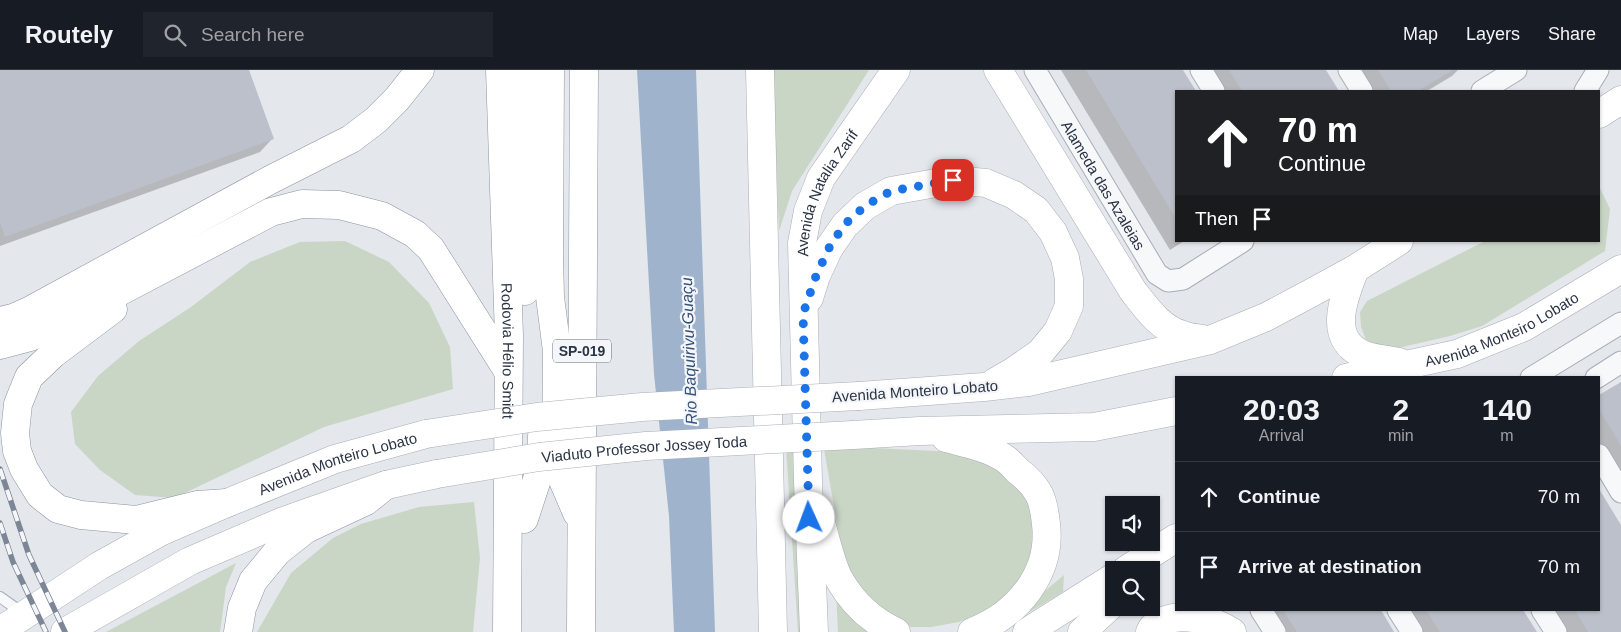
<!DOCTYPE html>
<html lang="en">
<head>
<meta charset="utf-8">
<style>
  body { margin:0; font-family:Arial,sans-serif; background:#20242c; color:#f1f3f6; height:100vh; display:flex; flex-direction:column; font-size:19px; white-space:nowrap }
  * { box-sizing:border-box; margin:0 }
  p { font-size:16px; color:#9ea1a6 }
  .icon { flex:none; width:28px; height:28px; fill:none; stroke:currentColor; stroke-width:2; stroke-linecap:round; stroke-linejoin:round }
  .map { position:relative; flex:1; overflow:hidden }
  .side { position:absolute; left:1175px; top:306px; width:425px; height:235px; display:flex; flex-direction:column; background:#171b24; border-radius:0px; box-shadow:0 1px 4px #0004 }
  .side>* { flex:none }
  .banner { position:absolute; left:1175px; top:20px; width:425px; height:152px; border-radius:0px; box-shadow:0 1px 4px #0004; background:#202124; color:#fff; overflow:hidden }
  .fabs { position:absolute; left:1105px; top:426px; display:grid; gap:10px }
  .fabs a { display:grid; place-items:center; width:55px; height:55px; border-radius:0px; background:#171b24; box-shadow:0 1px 4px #0004; font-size:25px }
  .pin { position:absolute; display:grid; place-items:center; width:42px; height:42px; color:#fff; margin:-21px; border-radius:10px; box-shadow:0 2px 8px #0006 }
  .me { position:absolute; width:55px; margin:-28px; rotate:358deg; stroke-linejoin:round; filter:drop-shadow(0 0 4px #0008) }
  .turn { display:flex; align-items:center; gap:18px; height:105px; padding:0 20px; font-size:22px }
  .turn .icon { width:65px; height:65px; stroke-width:2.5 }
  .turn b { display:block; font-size:35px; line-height:42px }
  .then { display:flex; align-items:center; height:48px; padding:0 20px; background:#0003; gap:10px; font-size:19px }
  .eta { display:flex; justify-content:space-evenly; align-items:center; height:85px; text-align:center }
  .eta b { font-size:30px; font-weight:600; line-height:35px }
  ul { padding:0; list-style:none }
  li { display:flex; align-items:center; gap:15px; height:70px; padding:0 20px; border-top:1px solid #363941 }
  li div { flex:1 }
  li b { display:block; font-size:19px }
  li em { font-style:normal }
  header { display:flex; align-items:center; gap:30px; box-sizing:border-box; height:70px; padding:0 25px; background:#171b24; border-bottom:1px solid #363941 }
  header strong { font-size:24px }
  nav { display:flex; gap:28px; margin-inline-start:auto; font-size:18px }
  .search { width:350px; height:45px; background:#20242c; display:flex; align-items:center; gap:12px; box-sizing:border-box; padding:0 18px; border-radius:0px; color:#9ea1a6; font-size:19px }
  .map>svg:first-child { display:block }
</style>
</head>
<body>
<header>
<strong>Routely</strong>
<div class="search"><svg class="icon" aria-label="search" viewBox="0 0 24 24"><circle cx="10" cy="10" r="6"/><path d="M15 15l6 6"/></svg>Search here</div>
<nav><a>Map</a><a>Layers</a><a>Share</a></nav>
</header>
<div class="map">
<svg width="1621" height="562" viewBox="0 0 1621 562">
  <rect width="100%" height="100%" fill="#e4e7ec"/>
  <g fill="#c9d6c5">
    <polygon points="771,0 869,0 792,121 779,161 775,58"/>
    <polygon points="1599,116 1610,139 1605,181 1482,256 1450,266 1385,281 1376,277 1366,270 1361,257 1360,242 1367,231 1485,171 1599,171"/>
    <polygon points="345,171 389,192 429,233 450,277 453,319 324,357 174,428 135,425 100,400 75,374 71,342 98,306 139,271 191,237 250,192 300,172"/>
    <polygon points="786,377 798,377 811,562 798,562"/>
    <polygon points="852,377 957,382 992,394 1014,410 1029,431 1035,454 1034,478 1019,514 990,539 959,552 931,557 911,557 891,549 853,511 840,471 824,379"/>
    <polygon points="474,432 480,488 473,562 257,562 291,503 333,468 361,454 419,437"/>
    <polygon points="236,493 226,517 220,562 106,562"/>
    <polygon points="1064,505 1063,522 996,562"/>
    <polygon points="836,520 873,562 838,562"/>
  </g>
  <polygon fill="#9fb4cc" points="637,0 696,0 715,562 674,562 669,446 654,304"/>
  <g fill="#0003">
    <polygon points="0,0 247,0 272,69 260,82 0,176"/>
    <polygon points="1061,0 1182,0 1195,21 1176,21 1176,171 1184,171 1170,180"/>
    <polygon points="1204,0 1324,0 1337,21 1217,21"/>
    <polygon points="1352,0 1458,0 1452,6 1427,21 1365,21"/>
    <polygon points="1621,313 1621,417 1599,380 1599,327"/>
    <polygon points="1599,421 1621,458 1621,562 1564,562 1551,540 1599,540"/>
    <polygon points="1259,540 1379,540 1392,562 1272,562"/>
    <polygon points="1402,540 1522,540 1535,562 1415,562"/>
  </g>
  <g fill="#bbc0ca">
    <polygon points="0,0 249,0 274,69 5,167 0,153"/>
    <polygon points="1086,0 1183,0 1196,21 1176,21 1176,149"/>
    <polygon points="1229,0 1326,0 1339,21 1242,21"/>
    <polygon points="1378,0 1453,0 1418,21 1391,21"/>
    <polygon points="1621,312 1621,376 1599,339 1599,325"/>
    <polygon points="1599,419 1621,455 1621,562 1588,562 1575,540 1599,540"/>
    <polygon points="1283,540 1381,540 1394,562 1297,562"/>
    <polygon points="1426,540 1523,540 1537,562 1440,562"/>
  </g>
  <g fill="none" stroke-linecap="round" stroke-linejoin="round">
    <defs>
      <polyline id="lane" points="0,527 24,544"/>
      <g id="street">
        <path id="s1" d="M1035,0L1157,204L1168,211L1183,209L1243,171"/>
        <polyline points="1201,0 1214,21"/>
        <polyline points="1349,0 1362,21"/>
        <polyline points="1482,21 1516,0"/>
        <polyline points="1585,21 1598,0"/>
        <polyline points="1531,308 1621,253"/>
        <polyline points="1596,308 1621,292"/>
        <polyline points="1599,385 1621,422"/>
        <polyline points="1261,540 1275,562"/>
        <polyline points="1398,540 1412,562"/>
        <polyline points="1542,540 1556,562"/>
      </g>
      <g id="secondary">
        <polyline points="760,0 773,562"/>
        <path d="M998,0L1133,221C1147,239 1161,259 1183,265C1190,268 1199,268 1206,270"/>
        <polyline points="1599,44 1621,30"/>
        <path d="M1355,199C1344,227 1326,269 1364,285C1375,289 1388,290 1399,292"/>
        <polyline points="809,228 816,206 829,178 845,155 865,136 891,121 953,110 986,113 1014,125 1036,140 1053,162 1065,188 1069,209 1069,236 1058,261 1040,283 1014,301 995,312"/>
        <path id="s2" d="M1346,308L1457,284L1524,257L1621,199"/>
        <polyline points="859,326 984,317 1028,312 1210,270 1266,247 1311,223 1355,199 1399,171"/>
        <polyline points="853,365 920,361 1094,357 1176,341"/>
        <path d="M946,368C965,373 987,377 1004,388C1009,391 1014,397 1018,401C1026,407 1034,415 1039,424C1043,432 1045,444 1046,454C1052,504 1017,545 972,562"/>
        <path d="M819,445C824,463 831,494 839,509C852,532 872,551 896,562"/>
        <polyline points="1126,500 1176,468"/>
        <path id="s3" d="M0,561L99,496L160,462L227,433L335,389L426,364"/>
        <polyline points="65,562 190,491 281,452 386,415 437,404"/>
        <path id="s4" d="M814,562L808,411L802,173L808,141L821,108L896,0"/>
        <polyline points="1027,562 1114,507"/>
        <polyline points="1082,562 1114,532"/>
        <path d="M1150,562L1152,558C1157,555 1161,552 1166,550C1186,543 1215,551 1232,562"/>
      </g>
      <g id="highway">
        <path id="s5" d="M500,0L509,266L507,562"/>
        <polyline points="550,0 549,184 550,227 557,281 556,394 577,443"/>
        <polyline points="525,221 527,0"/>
        <polyline points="113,239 53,284 29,307 18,334 15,363 17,381 24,399 40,425 58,439 81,445 136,450 197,435 227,433"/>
        <polyline points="0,251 13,248 29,241 270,110 351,69 376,50 397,29 420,0"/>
        <polyline points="0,275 30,267 58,254 271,142 302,134 339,135 382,146 415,164 431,179 508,301"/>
        <polyline points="524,449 542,394 542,366"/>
        <polyline points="238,562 242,538 253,511 277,482 306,459 366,431 386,415"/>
        <polyline points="581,562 584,0"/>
      </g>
    </defs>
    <use href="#lane" stroke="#a9aeb7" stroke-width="12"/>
    <use href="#street" stroke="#a9aeb7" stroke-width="23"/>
    <use href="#secondary" stroke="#a9aeb7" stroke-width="29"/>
    <use href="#highway" stroke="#8b94a3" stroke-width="29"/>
    <use href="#lane" stroke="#f7f8fa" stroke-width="10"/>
    <use href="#street" stroke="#f7f8fa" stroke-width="21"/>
    <use href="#secondary" stroke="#fff" stroke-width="28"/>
    <use href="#highway" stroke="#fff" stroke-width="28"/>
    <defs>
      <g id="rail">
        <polyline points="0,399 29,485 65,562"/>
        <polyline points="0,453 13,492 46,562"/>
      </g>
    </defs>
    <use href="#rail" stroke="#7d8696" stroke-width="5.5"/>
    <use href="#rail" stroke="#f4f6f9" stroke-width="4" stroke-dasharray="11" stroke-linecap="butt"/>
    <defs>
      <g id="secondary-bridge">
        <polyline points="426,364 537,347 642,337 859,326"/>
        <path id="s6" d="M437,404L539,387L646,376L853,365"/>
      </g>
    </defs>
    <use href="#secondary-bridge" stroke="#a9aeb7" stroke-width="29" stroke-linecap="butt"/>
    <use href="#secondary-bridge" stroke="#fff" stroke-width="28"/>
  </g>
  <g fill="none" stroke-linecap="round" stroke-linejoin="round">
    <polyline stroke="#1a73e8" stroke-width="9" stroke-dasharray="0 16.2" points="809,448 803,244 816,206 829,178 844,155 865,136 891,121 953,110"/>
  </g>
  <g text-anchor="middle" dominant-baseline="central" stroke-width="4.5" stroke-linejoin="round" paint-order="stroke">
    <rect fill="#f4f6f9" stroke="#676e7b" stroke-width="1" x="553" y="269.5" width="58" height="23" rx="4"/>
    <g font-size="14" font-weight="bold" fill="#2b3445">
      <text x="582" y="281">SP-019</text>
    </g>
    <g font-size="15" fill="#2b3445" stroke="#f4f6f9">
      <text stroke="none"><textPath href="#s1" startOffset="134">Alameda das Azaleias</textPath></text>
      <text stroke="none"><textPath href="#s4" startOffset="445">Avenida Natalia Zarif</textPath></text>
      <text stroke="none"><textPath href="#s2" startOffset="164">Avenida Monteiro Lobato</textPath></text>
      <text stroke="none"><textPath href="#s5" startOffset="281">Rodovia Hélio Smidt</textPath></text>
      <text transform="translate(915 321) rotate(-4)">Avenida Monteiro Lobato</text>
      <text stroke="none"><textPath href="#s6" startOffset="209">Viaduto Professor Jossey Toda</textPath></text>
      <text stroke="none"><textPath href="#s3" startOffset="379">Avenida Monteiro Lobato</textPath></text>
    </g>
    <g font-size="16" font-style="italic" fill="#34527a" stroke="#f4f6f9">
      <text transform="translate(689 281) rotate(-92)">Rio Baquirivu-Guaçu</text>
    </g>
  </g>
</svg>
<div class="fabs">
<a><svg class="icon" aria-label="sound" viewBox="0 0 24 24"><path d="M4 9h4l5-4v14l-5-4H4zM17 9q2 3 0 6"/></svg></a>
<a><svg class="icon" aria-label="search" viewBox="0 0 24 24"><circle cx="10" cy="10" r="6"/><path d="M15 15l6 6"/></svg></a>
</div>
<div class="pin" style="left:953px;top:110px;background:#d93025"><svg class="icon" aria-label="arrive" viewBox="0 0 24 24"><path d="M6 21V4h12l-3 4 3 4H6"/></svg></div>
<svg class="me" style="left:809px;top:448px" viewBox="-20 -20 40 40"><circle r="19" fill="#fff"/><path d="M0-13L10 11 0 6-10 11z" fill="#1a73e8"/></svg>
<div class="banner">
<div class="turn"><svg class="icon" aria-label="ahead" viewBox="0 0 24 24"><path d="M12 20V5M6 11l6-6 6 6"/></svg><div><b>70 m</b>Continue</div></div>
<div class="then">Then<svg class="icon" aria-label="arrive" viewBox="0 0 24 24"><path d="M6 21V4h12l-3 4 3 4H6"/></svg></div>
</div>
<section class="side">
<div class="eta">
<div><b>20:03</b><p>Arrival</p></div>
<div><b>2</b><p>min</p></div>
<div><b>140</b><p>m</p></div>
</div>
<ul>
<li><svg class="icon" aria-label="ahead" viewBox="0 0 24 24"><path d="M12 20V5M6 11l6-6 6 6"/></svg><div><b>Continue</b></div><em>70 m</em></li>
<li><svg class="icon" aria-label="arrive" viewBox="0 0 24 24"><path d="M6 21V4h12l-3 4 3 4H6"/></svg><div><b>Arrive at destination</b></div><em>70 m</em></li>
</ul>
</section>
</div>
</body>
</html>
